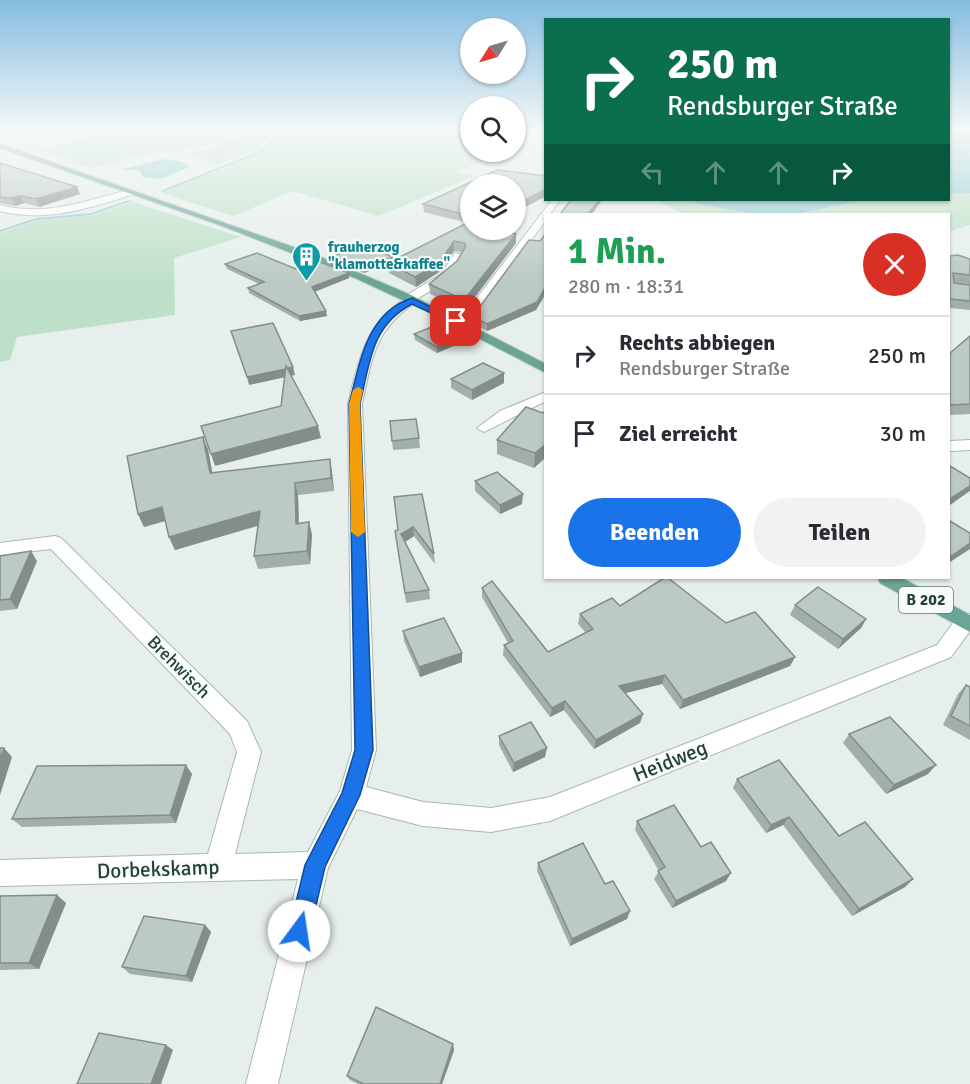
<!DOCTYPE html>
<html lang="de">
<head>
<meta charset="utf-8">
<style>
  body { margin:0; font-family:Signika,sans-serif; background:#f2f2f3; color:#2b2b33; height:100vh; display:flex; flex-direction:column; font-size:22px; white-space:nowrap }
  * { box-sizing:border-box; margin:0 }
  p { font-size:20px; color:#7c7c81 }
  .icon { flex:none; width:33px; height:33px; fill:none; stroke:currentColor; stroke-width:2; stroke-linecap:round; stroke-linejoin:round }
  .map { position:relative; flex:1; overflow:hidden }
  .panel { position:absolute; left:544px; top:213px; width:406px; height:366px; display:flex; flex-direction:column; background:#fff; border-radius:0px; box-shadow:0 2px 4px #0004 }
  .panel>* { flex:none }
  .guide { position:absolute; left:544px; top:18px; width:406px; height:183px; border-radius:0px; box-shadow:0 2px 4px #0004; background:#0b6e4f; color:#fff; overflow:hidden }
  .needle { width:39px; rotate:233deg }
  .controls { position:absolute; left:460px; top:18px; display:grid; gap:12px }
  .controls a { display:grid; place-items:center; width:66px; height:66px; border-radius:50%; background:#fff; box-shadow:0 2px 4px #0004; font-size:30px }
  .pin { position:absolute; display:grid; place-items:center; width:51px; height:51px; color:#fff; margin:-26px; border-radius:12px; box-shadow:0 3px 9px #0006 }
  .me { position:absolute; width:66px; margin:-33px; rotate:14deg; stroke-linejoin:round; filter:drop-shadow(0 0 4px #0008) }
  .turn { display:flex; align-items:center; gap:21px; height:126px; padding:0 24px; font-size:27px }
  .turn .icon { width:78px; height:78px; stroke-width:2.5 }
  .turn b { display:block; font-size:42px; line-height:51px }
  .lanes { display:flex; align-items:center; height:57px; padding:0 24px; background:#0003; justify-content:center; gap:30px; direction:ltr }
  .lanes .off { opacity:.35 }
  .round { display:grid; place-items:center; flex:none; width:63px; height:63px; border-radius:32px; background:#f2f2f3 }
  .head { display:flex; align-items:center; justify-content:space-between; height:102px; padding:0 24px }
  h1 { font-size:36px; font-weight:700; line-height:45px; color:#1e9e55 }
  .button { display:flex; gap:12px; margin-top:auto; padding:12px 24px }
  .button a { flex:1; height:69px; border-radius:36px; background:#1a73e8; color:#fff; font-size:24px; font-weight:700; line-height:69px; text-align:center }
  .button a+a { background:#f2f2f3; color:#2b2b33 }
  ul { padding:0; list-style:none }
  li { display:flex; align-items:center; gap:18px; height:78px; padding:0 24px; border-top:2px solid #e1e1e2 }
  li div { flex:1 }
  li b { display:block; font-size:22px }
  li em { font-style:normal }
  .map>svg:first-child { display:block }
</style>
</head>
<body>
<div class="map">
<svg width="970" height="1084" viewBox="0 0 970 1084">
  <rect width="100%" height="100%" fill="#e6efeb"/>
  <g fill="#bfe0c8">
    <polygon points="123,129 185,129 228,138 204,147 134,157 91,168 39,150"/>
    <polygon points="197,129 271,129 259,149 216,165 186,153 214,148 247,133 238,132 229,136"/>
    <polygon points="285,129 471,129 471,152 502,152 457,172 474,176 379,216 293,191 233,216 161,193 265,151 280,138"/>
    <polygon points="970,193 970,225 950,231 950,214 797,214 863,200 950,200 950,194"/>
    <polygon points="657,200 690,200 698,204 754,214 683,214"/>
    <polygon points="133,202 241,237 174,258 175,315 17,337 10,360 0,362 0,233 37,220 92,215"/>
  </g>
  <g fill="#8ec9d4">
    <polygon points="950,129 970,129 970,193 950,194"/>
    <polygon points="162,159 181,161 190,167 160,179 143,177 139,170 121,170"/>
    <polygon points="690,200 863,200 797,214 754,214 698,204"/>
  </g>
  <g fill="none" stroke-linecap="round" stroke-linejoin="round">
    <g fill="#8ec9d4" fill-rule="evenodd">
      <polygon points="275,129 277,129 276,139 263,152 163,192 160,191 261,150 273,139"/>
      <polygon points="129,200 132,201 91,215 36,220 0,232 0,230 36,218 91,213"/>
    </g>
    <defs>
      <g id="minor">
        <path d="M131,189L134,194C90,208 46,223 0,211V205C46,217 86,201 131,189Z"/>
        <polygon points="552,200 560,200 550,214 546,214 546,220 474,318 460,324 452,324 452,318 466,312"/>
        <path d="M455,253L464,255C454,277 437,287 417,299L416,302C374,330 372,358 362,404L376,750L366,787L423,802L491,808L550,797L937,645L959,615L970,614V631L951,657L550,821L491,832L423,826L357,809L328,868L278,1084H246L298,879L0,886V860L208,854L237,752L230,734L51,549L0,555V543L55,536L61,538L247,721L261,752L235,854L308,852L340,791L352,750L348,404C358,362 365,325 403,300L404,297L441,274Z"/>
        <polygon points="546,392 546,401 484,432 477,428 500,411"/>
        <polygon points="970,440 970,450 950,451 950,441"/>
      </g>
      <g id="major">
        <polygon points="0,144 319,256 411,295 546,364 546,373 426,311 355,278 222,226 0,148"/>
        <polygon points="878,578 902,578 970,615 970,632 880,583"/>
      </g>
    </defs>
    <use href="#minor" stroke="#a8b8b2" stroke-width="2"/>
    <use href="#major" stroke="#c2cac8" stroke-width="2"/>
    <use href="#minor" fill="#fff" fill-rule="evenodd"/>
    <use href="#major" fill="#6aa596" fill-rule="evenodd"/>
  </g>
  <g fill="#a1aea9">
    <polygon points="0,163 77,187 80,194 39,207 24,203 15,206 0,203"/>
    <polygon points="497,170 546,176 546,196 516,212 516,184 471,184 471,230 500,230 516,234 516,243 465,310 430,294 429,284 457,261 462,252 454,251 439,272 416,287 389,273 388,263 391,262 364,273 334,260 333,256 364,245 393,257 394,260 468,223 424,212 423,204"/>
    <polygon points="546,233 546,293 536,310 487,331 470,322 469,315 476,312 540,241"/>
    <polygon points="950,256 970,259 970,284 954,283 970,285 970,310 950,308"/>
    <polygon points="225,264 296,269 349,278 315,292 327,316 300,321 249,293 248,288 259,284 227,269"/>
    <polygon points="414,334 472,338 437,353 415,340"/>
    <polygon points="970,336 970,414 950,415 950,353"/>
    <polygon points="504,373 504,383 472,400 451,388 451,379"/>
    <polygon points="546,410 546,457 534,468 497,454 497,440"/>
    <polygon points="390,421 419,438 420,448 393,450"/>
    <polygon points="208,449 212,473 330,459 332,472 334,491 298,495 299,523 309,522 312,535 310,564 258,569 254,556 258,526 175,550 169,537 165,521 144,527 138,514"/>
    <polygon points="475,481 522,504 500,514 475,491"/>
    <polygon points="394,497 434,554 435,564 414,536 405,542 429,590 430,599 406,603 395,531 398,530"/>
    <polygon points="0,556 37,561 17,609 0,611"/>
    <polygon points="482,588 548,652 586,633 578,624 580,614 620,606 726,623 795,657 790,666 680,709 662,684 626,693 643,714 640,723 594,749 564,710 550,717 503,655 504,645 508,643 482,597"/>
    <polygon points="795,605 866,619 861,628 838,649 790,615"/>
    <polygon points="403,631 462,662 420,677 404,641"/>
    <polygon points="966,685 970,687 970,740 943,725 958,694"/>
    <polygon points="849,734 928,774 886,794 843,743"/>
    <polygon points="499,736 545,757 513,772 499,745"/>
    <polygon points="192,774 176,823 22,827 12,819"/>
    <polygon points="737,779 839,836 913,879 905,887 852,916 783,825 766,833 733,788"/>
    <polygon points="637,821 701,847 726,881 672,908 654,879 659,871 635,830"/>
    <polygon points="538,863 605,884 627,919 570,946 537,871"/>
    <polygon points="0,896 66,903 39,969 0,970"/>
    <polygon points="205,925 211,932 192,982 130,974 122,967"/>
    <polygon points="454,1050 442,1084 358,1084 350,1080 347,1076"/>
  </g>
  <g fill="#838d89">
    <polygon points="77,187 80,194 39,207 36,199"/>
    <polygon points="546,189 546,196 516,212 516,205"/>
    <polygon points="21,196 24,203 15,206 12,198"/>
    <polygon points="599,200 602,200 592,214 588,214"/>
    <polygon points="516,234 516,243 465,310 464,300"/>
    <polygon points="454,241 454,251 439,272 416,287 415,277"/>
    <polygon points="393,257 394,261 364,273 363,268"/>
    <polygon points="349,273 349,278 313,292 312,287"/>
    <polygon points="546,286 546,293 536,310 487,331 487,324"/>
    <polygon points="326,311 327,316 300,321 299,316"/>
    <polygon points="472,331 472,338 437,353 437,347"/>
    <polygon points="293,367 295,375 249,385 247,377"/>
    <polygon points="504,373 504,383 472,400 472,390"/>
    <polygon points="318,426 321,438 215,466 211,454"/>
    <polygon points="203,437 208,449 215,486 210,473"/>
    <polygon points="546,444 546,457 534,468 535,453"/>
    <polygon points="330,459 332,472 334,491 331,478"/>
    <polygon points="295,483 298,495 299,537 296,524"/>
    <polygon points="970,486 970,491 950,505 950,499"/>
    <polygon points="523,494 522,504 500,514 500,505"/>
    <polygon points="162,507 168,520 144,527 138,514"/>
    <polygon points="260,511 263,524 175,550 169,537"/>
    <polygon points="309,522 312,535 310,564 307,551"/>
    <polygon points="413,527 414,536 402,544 401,534"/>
    <polygon points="970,543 970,549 950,562 950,557"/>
    <polygon points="31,551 37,561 17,609 10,599"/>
    <polygon points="866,619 861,628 838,649 843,639"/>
    <polygon points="462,653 462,662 420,677 419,667"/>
    <polygon points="795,657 790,666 680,709 683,700"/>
    <polygon points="665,675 662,684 617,695 619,686"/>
    <polygon points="565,701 564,710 550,717 552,708"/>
    <polygon points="643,714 640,723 594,749 596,740"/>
    <polygon points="4,748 12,757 0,795 0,759"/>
    <polygon points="547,748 545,757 513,772 514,763"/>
    <polygon points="186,765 192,774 176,823 170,815"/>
    <polygon points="936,765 928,774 886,794 894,785"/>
    <polygon points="789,817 783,825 766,833 771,825"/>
    <polygon points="731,873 726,881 672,908 676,901"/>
    <polygon points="913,879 905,887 852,916 859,909"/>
    <polygon points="57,895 66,903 39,969 29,963"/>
    <polygon points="630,911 627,919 570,946 572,939"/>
    <polygon points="205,925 211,932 192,982 186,976"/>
    <polygon points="453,1044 454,1050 442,1084 440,1084"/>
    <polygon points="166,1045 173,1050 161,1084 151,1084"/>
  </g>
  <g fill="#bbcac4" stroke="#838d89" stroke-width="1.5">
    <polygon points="0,163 77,187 36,199 21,196 12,198 0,197"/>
    <polygon points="497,170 546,176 546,189 516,205 516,184 471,184 471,216 423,204"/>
    <polygon points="571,200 599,200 588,214 560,214"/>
    <polygon points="471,221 471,230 500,230 516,234 464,300 429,284 457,261 466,246 464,243 454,241 439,263 415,277 388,263"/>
    <polygon points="546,233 546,286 537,302 487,324 469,315 476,312 529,240 540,241"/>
    <polygon points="364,245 393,257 363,268 333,256"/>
    <polygon points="257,253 296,269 317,261 349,273 312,287 326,311 299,316 248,288 264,282 225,264"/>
    <polygon points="958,255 970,259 970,275 953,273 954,283 970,285 970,301 950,299 950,256"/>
    <polygon points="449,320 472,331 437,347 414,334"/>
    <polygon points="273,323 293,367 287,368 286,366 286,369 247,377 231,331"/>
    <polygon points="970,336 970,404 950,405 950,353"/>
    <polygon points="483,363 504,373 472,390 451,379"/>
    <polygon points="286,366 318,426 211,454 201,426 281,406"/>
    <polygon points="526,407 543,413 546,410 546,444 535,453 497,440"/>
    <polygon points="416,419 419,438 392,441 390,421"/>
    <polygon points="203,437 210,473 330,459 331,478 295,483 296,524 309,522 307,551 254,556 260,511 169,537 162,507 138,514 127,456"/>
    <polygon points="950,466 970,478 970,486 950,499"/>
    <polygon points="497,472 523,494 500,505 475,481"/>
    <polygon points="422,494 434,554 413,527 401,534 429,590 405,593 395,531 398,530 394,497"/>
    <polygon points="950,521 970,533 970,543 950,557"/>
    <polygon points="31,551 10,599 0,600 0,556"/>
    <polygon points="664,578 668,578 726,623 755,612 795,657 683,700 665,675 619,686 643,714 596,740 565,701 552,708 504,645 513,641 482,588 492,581 548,652 593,629 580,614 612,598 620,606"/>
    <polygon points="818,587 866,619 843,639 795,605"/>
    <polygon points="444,618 462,653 419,667 403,631"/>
    <polygon points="966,685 970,687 970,726 951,716"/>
    <polygon points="890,717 936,765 894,785 849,734"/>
    <polygon points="531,722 547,748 514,763 499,736"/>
    <polygon points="0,748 4,748 0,759"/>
    <polygon points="779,760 839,836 865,822 913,879 859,909 789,817 771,825 737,779"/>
    <polygon points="186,765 170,815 12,819 37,766"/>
    <polygon points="674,805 701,847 711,842 731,873 676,901 658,871 665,867 637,821"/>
    <polygon points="583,843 605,884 613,881 630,911 572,939 538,863"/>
    <polygon points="57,895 29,963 0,963 0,896"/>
    <polygon points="144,916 205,925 186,976 122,967"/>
    <polygon points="376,1007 453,1044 440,1084 364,1084 347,1076"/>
    <polygon points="99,1033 166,1045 151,1084 77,1084"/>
  </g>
  <linearGradient id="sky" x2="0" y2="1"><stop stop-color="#84bce0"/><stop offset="0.46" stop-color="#f4f8f6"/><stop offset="1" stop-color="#f4f8f6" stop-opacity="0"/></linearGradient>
  <rect width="970" height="281" fill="url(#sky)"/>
  <path fill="#1a73e8" stroke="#114b97" stroke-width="1.5" d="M412,298L460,321L453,323L412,304C371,326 370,362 360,404L373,750L360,795L325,867L310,931L307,938L299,941L292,938L289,931L305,865L342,793L355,750L349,404C360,363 366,313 412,298Z"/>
  <polygon fill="#f59e0b" points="358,387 363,390 360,404 365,532 358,537 351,532 349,404 353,390"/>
  <defs>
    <symbol id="building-pin" viewBox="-11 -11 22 30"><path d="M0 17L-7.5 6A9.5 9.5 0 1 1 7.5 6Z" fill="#0f9aa8" stroke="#f7fbf9"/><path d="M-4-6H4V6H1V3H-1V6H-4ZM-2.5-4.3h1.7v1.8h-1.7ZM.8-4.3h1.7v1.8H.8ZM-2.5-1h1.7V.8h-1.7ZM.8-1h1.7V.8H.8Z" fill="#fff"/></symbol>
  </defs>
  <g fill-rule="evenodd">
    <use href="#building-pin" x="290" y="240" width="33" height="45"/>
  </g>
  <g text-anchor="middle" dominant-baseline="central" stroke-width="4.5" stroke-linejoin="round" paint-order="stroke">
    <g font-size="15" font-weight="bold" fill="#0d838f" stroke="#f7fbf9" text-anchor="start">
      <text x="328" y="247">frauherzog<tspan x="328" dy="17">"klamotte&amp;kaffee"</tspan></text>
    </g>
    <rect fill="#f7fbf9" stroke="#637a73" stroke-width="1.5" x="899" y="587" width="54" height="26" rx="4.5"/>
    <g font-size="16" font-weight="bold" fill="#24423a">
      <text x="926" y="600">B 202</text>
    </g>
    <g font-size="18" fill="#24423a" stroke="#f7fbf9">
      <text transform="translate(179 667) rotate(45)">Brehwisch</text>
    </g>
    <g font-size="21" fill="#24423a" stroke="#f7fbf9">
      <text transform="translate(670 761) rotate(-22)">Heidweg</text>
      <text transform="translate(158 869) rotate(-2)">Dorbekskamp</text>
    </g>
  </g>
</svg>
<div class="controls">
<a><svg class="needle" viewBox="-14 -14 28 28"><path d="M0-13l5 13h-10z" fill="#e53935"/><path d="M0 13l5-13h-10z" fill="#7c7c81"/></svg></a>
<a><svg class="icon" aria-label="search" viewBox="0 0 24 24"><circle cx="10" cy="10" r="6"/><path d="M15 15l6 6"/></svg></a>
<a><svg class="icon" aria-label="layers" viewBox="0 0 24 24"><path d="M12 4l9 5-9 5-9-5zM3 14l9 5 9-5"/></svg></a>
</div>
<div class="pin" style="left:456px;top:321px;background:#d93025"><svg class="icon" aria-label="arrive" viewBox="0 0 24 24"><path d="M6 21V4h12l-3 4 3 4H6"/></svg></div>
<svg class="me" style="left:299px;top:931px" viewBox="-20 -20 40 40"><circle r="19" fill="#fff"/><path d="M0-13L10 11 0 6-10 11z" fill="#1a73e8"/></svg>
<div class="guide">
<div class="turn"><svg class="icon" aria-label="right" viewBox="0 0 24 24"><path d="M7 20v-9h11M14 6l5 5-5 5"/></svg><div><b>250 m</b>Rendsburger Straße</div></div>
<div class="lanes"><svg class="icon off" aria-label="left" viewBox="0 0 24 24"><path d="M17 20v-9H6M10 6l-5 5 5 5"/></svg><svg class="icon off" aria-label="ahead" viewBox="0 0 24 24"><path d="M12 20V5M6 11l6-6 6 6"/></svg><svg class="icon off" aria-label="ahead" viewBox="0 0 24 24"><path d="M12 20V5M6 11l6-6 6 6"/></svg><svg class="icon" aria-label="right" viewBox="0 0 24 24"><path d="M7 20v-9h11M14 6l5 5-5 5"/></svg></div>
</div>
<section class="panel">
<div class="head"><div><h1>1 Min.</h1><p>280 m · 18:31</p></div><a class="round" style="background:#d93025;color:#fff"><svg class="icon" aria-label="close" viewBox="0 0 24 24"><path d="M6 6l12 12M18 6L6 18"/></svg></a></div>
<ul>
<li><svg class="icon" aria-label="right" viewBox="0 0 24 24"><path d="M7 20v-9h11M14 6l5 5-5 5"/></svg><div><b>Rechts abbiegen</b><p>Rendsburger Straße</p></div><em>250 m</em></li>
<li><svg class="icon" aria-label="arrive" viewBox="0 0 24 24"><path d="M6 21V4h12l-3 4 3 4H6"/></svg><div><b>Ziel erreicht</b></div><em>30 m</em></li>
</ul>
<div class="button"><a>Beenden</a><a>Teilen</a></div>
</section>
</div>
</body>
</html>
